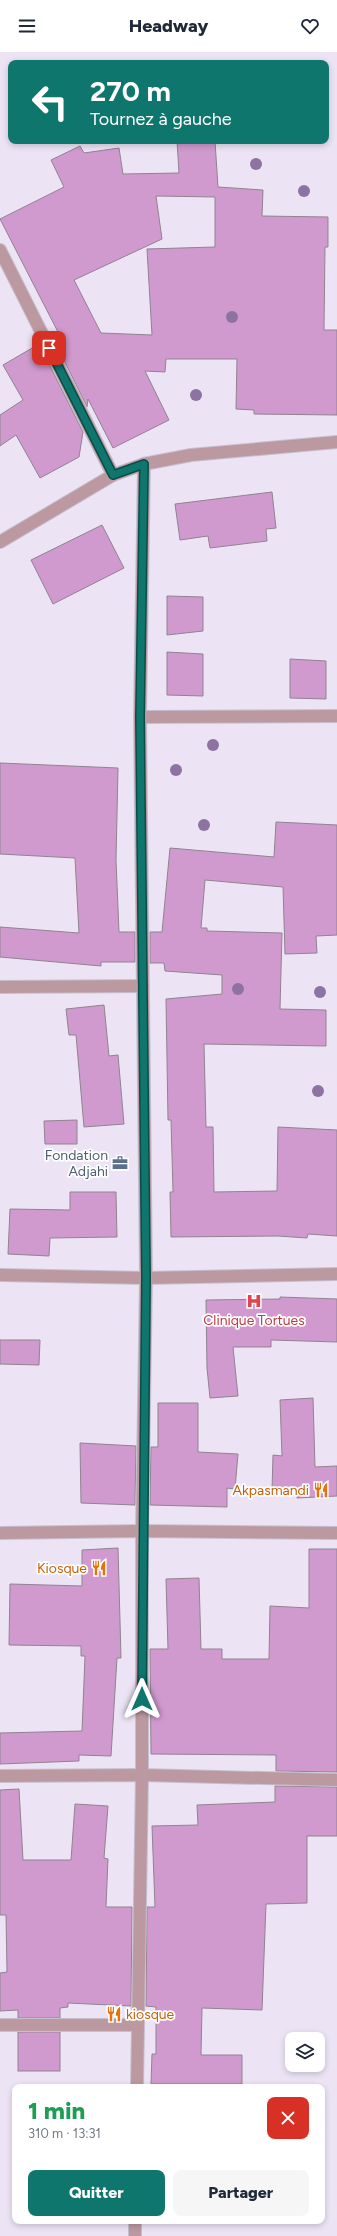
<!DOCTYPE html>
<html lang="fr">
<head>
<meta charset="utf-8">
<style>
  body { margin:0; font-family:Figtree,sans-serif; background:#f6f6f7; color:#1f2937; height:100vh; display:flex; flex-direction:column; font-size:15px; white-space:nowrap }
  * { box-sizing:border-box; margin:0 }
  p { font-size:13px; color:#747a83 }
  .icon { flex:none; width:22px; height:22px; fill:none; stroke:currentColor; stroke-width:2; stroke-linecap:round; stroke-linejoin:round }
  .map { position:relative; flex:1; overflow:hidden }
  .panel { position:absolute; left:12px; top:2032px; width:313px; height:140px; display:flex; flex-direction:column; background:#fff; border-radius:8px; box-shadow:0 2px 6px #0003 }
  .panel>* { flex:none }
  .guide { position:absolute; left:8px; top:8px; width:321px; height:84px; border-radius:8px; box-shadow:0 2px 6px #0003; background:#0f766e; color:#fff; overflow:hidden }
  .tools { position:absolute; left:285px; top:1980px; display:grid; gap:8px }
  .tools a { display:grid; place-items:center; width:40px; height:40px; border-radius:8px; background:#fff; box-shadow:0 2px 6px #0003; font-size:20px }
  .pin { position:absolute; display:grid; place-items:center; width:34px; height:34px; color:#fff; margin:-17px; border-radius:8px; box-shadow:0 2px 6px #0006 }
  .me { position:absolute; width:44px; margin:-22px; rotate:0deg; stroke-linejoin:round; filter:drop-shadow(0 0 3px #0008) }
  .turn { display:flex; align-items:center; gap:14px; height:84px; padding:0 16px; font-size:18px }
  .turn .icon { width:52px; height:52px; stroke-width:2.5 }
  .turn b { display:block; font-size:28px; line-height:34px }
  .round { display:grid; place-items:center; flex:none; width:42px; height:42px; border-radius:8px; background:#f6f6f7 }
  .headline { display:flex; align-items:center; justify-content:space-between; height:68px; padding:0 16px }
  h1 { font-size:24px; font-weight:800; line-height:30px; color:#1e9e55 }
  .cta { display:flex; gap:8px; margin-top:auto; padding:8px 16px }
  .cta a { flex:1; height:46px; border-radius:8px; background:#0f766e; color:#fff; font-size:16px; font-weight:800; line-height:46px; text-align:center }
  .cta a+a { background:#f6f6f7; color:#1f2937 }
  header { display:flex; justify-content:space-between; align-items:center; height:52px; padding:0 16px; background:#fff; font-size:18px; font-weight:800 }
  .map>svg:first-child { display:block }
</style>
</head>
<body>
<header><svg class="icon" aria-label="menu" viewBox="0 0 24 24"><path d="M4 6h16M4 12h16M4 18h16"/></svg>Headway<svg class="icon" aria-label="heart" viewBox="0 0 24 24"><path d="M12 20l-8-8c-3-5 5-10 8-4 3-6 11-1 8 4z"/></svg></header>
<div class="map">
<svg width="337" height="2184" viewBox="0 0 337 2184">
  <rect width="100%" height="100%" fill="#ece4f5"/>
  <g fill="#d09ace" stroke="#908390" fill-rule="evenodd">
    <path d="M177,89H215L218,135L263,138L262,164L328,165V195H325L324,278H337V363L254,362V358L236,357L237,307H166L165,320L145,319L169,368L113,396L88,347L87,355L52,284L58,280L0,167L64,135L51,108L80,94L84,101L119,96L123,122L179,121ZM156,144L215,145V195L147,197L152,283L101,281L74,228L162,187Z"/>
    <polygon points="39,292 83,380 79,405 40,426 16,383 0,394 0,363 23,348 3,313"/>
    <polygon points="272,440 276,476 266,477 267,489 210,496 208,484 180,488 175,452"/>
    <polygon points="102,473 124,516 53,552 31,508"/>
    <polygon points="167,544 203,545 203,579 167,583"/>
    <polygon points="167,600 203,602 203,644 167,643"/>
    <polygon points="290,607 326,609 326,647 290,646"/>
    <polygon points="0,711 118,716 116,808 119,880 135,880 135,910 101,910 101,914 0,905 0,875 79,881 75,806 0,802"/>
    <polygon points="276,770 337,773 337,883 316,884 317,901 285,902 283,835 205,828 201,876 207,876 207,879 282,881 280,957 326,958 326,994 204,992 206,1075 213,1075 214,1140 277,1139 278,1075 337,1078 337,1184 308,1182 307,1186 278,1184 171,1185 170,1140 173,1140 171,1068 168,1068 166,947 222,942 222,923 165,919 164,911 150,911 150,880 162,880 170,796 274,805"/>
    <polygon points="104,953 109,1004 118,1003 124,1072 84,1075 76,983 69,983 66,957"/>
    <polygon points="77,1068 77,1092 45,1092 44,1069"/>
    <polygon points="70,1140 116,1140 117,1185 50,1186 49,1204 8,1202 10,1157 70,1158"/>
    <polygon points="280,1245 337,1247 337,1290 271,1288 271,1295 233,1295 238,1344 210,1346 207,1316 206,1248 280,1247"/>
    <polygon points="0,1288 40,1288 39,1313 0,1312"/>
    <polygon points="313,1346 315,1415 337,1414 337,1444 297,1446 297,1439 272,1438 273,1403 282,1404 280,1348"/>
    <polygon points="158,1351 198,1351 198,1400 238,1402 235,1437 227,1436 227,1455 150,1453 151,1395 158,1395"/>
    <polygon points="80,1391 136,1394 135,1453 81,1451"/>
    <polygon points="118,1496 121,1606 117,1606 111,1704 79,1703 79,1709 0,1712 0,1681 82,1679 85,1604 81,1604 81,1594 9,1593 10,1532 82,1534 82,1498"/>
    <polygon points="309,1497 337,1497 337,1720 276,1719 276,1703 151,1702 150,1597 168,1597 166,1527 199,1526 201,1597 222,1597 222,1607 269,1607 270,1554 309,1556"/>
    <polygon points="275,1734 337,1735 337,1784 307,1784 307,1851 266,1852 262,1958 202,1956 201,2003 242,2003 242,2032 151,2032 152,2002 156,2002 156,1955 146,1954 147,1855 155,1855 152,1774 198,1773 197,1753 275,1750"/>
    <polygon points="19,1737 23,1808 71,1808 75,1752 108,1754 104,1806 108,1807 106,1855 132,1855 131,1954 68,1951 68,1955 60,1956 60,1966 18,1966 18,1958 0,1959 0,1921 7,1920 6,1863 0,1863 0,1738"/>
    <rect x="18" y="1980" width="42" height="39"/>
  </g>
  <g fill="none" stroke-linecap="round" stroke-linejoin="round">
    <defs>
      <g id="minor">
        <polyline points="0,198 113,423"/>
        <polyline points="0,490 113,423 144,412 191,403 337,390"/>
        <polyline points="140,665 337,664"/>
        <polyline points="0,935 143,934"/>
        <polyline points="0,1223 146,1226 337,1222"/>
        <polyline points="0,1481 142,1479 337,1481"/>
        <polyline points="0,1724 142,1723 337,1728"/>
        <polyline points="0,1973 138,1973"/>
        <polyline points="137,2035 142,1723 142,1479 146,1226 140,665 144,412"/>
        <polyline points="135,2169 135,2184"/>
      </g>
    </defs>
    <use href="#minor" stroke="#c6bfce" stroke-width="14"/>
    <use href="#minor" stroke="#bc99a0" stroke-width="12"/>
  </g>
  <g fill="#8d72a2">
    <circle cx="256" cy="112" r="6"/>
    <circle cx="304" cy="139" r="6"/>
    <circle cx="232" cy="265" r="6"/>
    <circle cx="196" cy="343" r="6"/>
    <circle cx="213" cy="693" r="6"/>
    <circle cx="176" cy="718" r="6"/>
    <circle cx="204" cy="773" r="6"/>
    <circle cx="238" cy="937" r="6"/>
    <circle cx="320" cy="940" r="6"/>
    <circle cx="318" cy="1039" r="6"/>
  </g>
  <g fill="none" stroke-linecap="round" stroke-linejoin="round">
    <defs>
      <polyline id="route" points="49,296 113,423 144,412 140,665 146,1226 142,1647"/>
    </defs>
    <use href="#route" stroke="#0a4d48" stroke-width="10"/>
    <use href="#route" stroke="#0f766e" stroke-width="7"/>
  </g>
  <defs>
    <symbol id="office-bare" viewBox="-9 -9 18 18"><path d="M-6-3h4V-5.5h4V-3h4V5H-6ZM-1-4.5V-3h2v-1.5ZM-6 0V1H6V0Z" fill="#5c6f8a" stroke="#fff" stroke-width="2.5" paint-order="stroke"/></symbol>
    <symbol id="hospital-bare" viewBox="-9 -9 18 18"><path d="M-5-5h3v3.5h4V-5h3V5h-3V1.5h-4V5h-3Z" fill="#e0444e" stroke="#fff" stroke-width="2.5" paint-order="stroke"/></symbol>
    <symbol id="restaurant-bare" viewBox="-9 -9 18 18"><path d="M-5-6h1v4h1v-4h1v4h1v-4h1v5L-1.5 .5V6h-2V.5L-5-1ZM5-6V6H3V1.5H1.5Q1.5-4 5-6Z" fill="#e8710a" stroke="#fff" stroke-width="2.5" paint-order="stroke"/></symbol>
  </defs>
  <g fill-rule="evenodd">
    <use href="#office-bare" x="109" y="1100" width="22" height="22"/>
    <use href="#hospital-bare" x="243" y="1238" width="22" height="22"/>
    <use href="#restaurant-bare" x="310" y="1427" width="22" height="22"/>
    <use href="#restaurant-bare" x="88" y="1505" width="22" height="22"/>
    <use href="#restaurant-bare" x="103" y="1951" width="22" height="22"/>
  </g>
  <g text-anchor="middle" dominant-baseline="central" stroke-width="3.5" stroke-linejoin="round" paint-order="stroke">
    <g font-size="14" fill="#4e5e75" stroke="#fff" text-anchor="end">
      <text x="108" y="1103">Fondation<tspan x="108" dy="16">Adjahi</tspan></text>
    </g>
    <g font-size="14" fill="#be3a42" stroke="#fff">
      <text x="254" y="1268">Clinique Tortues</text>
    </g>
    <g font-size="14" fill="#c56008" stroke="#fff" text-anchor="end">
      <text x="309" y="1438">Akpasmandi</text>
      <text x="87" y="1516">Kiosque</text>
      <text x="126" y="1962" text-anchor="start">kiosque</text>
    </g>
  </g>
</svg>
<div class="tools">
<a><svg class="icon" aria-label="layers" viewBox="0 0 24 24"><path d="M12 4l9 5-9 5-9-5zM3 14l9 5 9-5"/></svg></a>
</div>
<div class="pin" style="left:49px;top:296px;background:#d93025"><svg class="icon" aria-label="arrive" viewBox="0 0 24 24"><path d="M6 21V4h12l-3 4 3 4H6"/></svg></div>
<svg class="me" style="left:142px;top:1647px" viewBox="-20 -20 40 40"><path d="M0-17L14 15 0 8-14 15z" fill="#0f766e" stroke="#fff" stroke-width="4"/></svg>
<div class="guide">
<div class="turn"><svg class="icon" aria-label="left" viewBox="0 0 24 24"><path d="M17 20v-9H6M10 6l-5 5 5 5"/></svg><div><b>270 m</b>Tournez à gauche</div></div>
</div>
<section class="panel">
<div class="headline"><div><h1>1 min</h1><p>310 m · 13:31</p></div><a class="round" style="background:#d93025;color:#fff"><svg class="icon" aria-label="close" viewBox="0 0 24 24"><path d="M6 6l12 12M18 6L6 18"/></svg></a></div>
<div class="cta"><a>Quitter</a><a>Partager</a></div>
</section>
</div>
</body>
</html>
